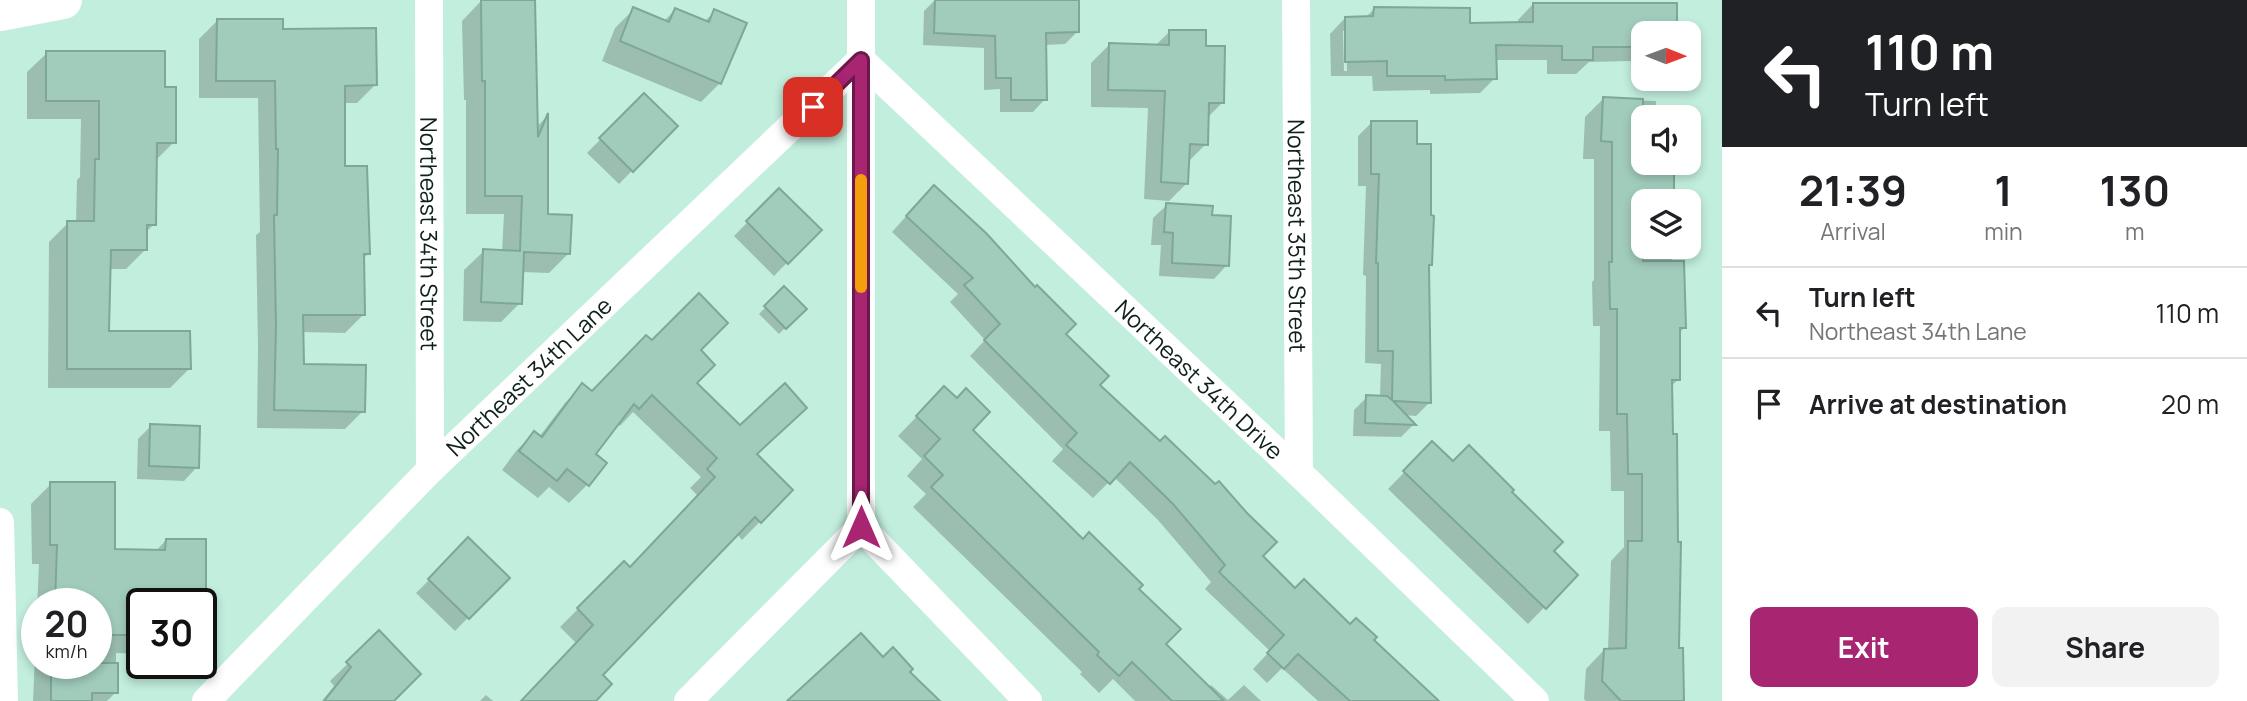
<!DOCTYPE html>
<html lang="en">
<head>
<meta charset="utf-8">
<style>
  body { margin:0; font-family:Manrope,sans-serif; background:#f2f2f2; color:#202124; height:100vh; display:flex; flex-direction:column; font-size:26px; white-space:nowrap }
  * { box-sizing:border-box; margin:0 }
  p { font-size:23px; color:#757577 }
  .icon { flex:none; width:38px; height:38px; fill:none; stroke:currentColor; stroke-width:2; stroke-linecap:round; stroke-linejoin:round }
  .map { position:relative; flex:1; overflow:hidden }
  .details { display:flex; flex-direction:column; background:#fff; width:525px }
  .details>* { flex:none }
  .banner { background:#202124; color:#fff; overflow:hidden }
  .needle { width:46px; rotate:91deg }
  .fabs { position:absolute; left:1631px; top:21px; display:grid; gap:14px }
  .fabs a { display:grid; place-items:center; width:70px; height:70px; border-radius:14px; background:#fff; box-shadow:0 4px 10px #0003; font-size:35px }
  .speed { position:absolute; left:21px; top:588px; display:flex; gap:14px; font-size:35px; font-weight:700; text-align:center }
  .speed>* { display:grid; place-content:center; width:91px; height:91px; border-radius:50%; background:#fff; box-shadow:0 4px 10px #0003; line-height:1 }
  .speed small { font-size:18px; font-weight:400 }
  .speed .limit { border:4px solid #111; border-radius:10px; background:#fff; color:#111 }
  .pin { position:absolute; display:grid; place-items:center; width:60px; height:60px; color:#fff; margin:-30px; border-radius:14px; box-shadow:0 4px 10px #0006 }
  .me { position:absolute; width:77px; margin:-38px; rotate:0deg; stroke-linejoin:round; filter:drop-shadow(0 0 5px #0008) }
  .turn { display:flex; align-items:center; gap:24px; height:147px; padding:0 28px; font-size:32px }
  .turn .icon { width:91px; height:91px; stroke-width:2.5 }
  .turn b { display:block; font-size:49px; line-height:60px }
  .eta { display:flex; justify-content:space-evenly; align-items:center; height:119px; text-align:center }
  .eta b { font-size:42px; font-weight:700; line-height:49px }
  .primary-button { display:flex; gap:14px; margin-top:auto; padding:14px 28px }
  .primary-button a { flex:1; height:80px; border-radius:14px; background:#a82572; color:#fff; font-size:28px; font-weight:700; line-height:80px; text-align:center }
  .primary-button a+a { background:#f2f2f2; color:#202124 }
  ul { padding:0; list-style:none }
  li { display:flex; align-items:center; gap:21px; height:91px; padding:0 28px; border-top:2px solid #e0e0e0 }
  li div { flex:1 }
  li b { display:block; font-size:26px }
  li em { font-style:normal }
  main { display:flex; flex:1; min-height:0 }
  .map>svg:first-child { display:block }
</style>
</head>
<body>
<main>
<div class="map">
<svg width="1722" height="701" viewBox="0 0 1722 701">
  <rect width="100%" height="100%" fill="#c2eedd"/>
  <g fill="#0003" fill-rule="evenodd">
    <polygon points="935,0 1077,0 1077,32 1065,44 1045,45 1045,99 1033,112 1000,112 1000,89 984,90 984,48 923,45 924,11"/>
    <polygon points="481,1 536,128 546,117 546,215 568,254 549,273 522,272 520,303 501,322 463,321 464,270 484,251 502,252 504,214 466,214 466,100 464,100 462,21"/>
    <path d="M1533,4H1676V33H1643V72H1632L1631,61L1589,62L1576,74H1547V60H1494L1495,78L1480,93L1430,94V90L1373,91L1372,76H1331L1330,34L1345,18H1365L1374,9L1468,25L1518,24V20ZM1343,31H1346L1347,71H1344Z"/>
    <polygon points="634,9 664,21 675,10 704,22 715,11 720,83 701,102 602,61 615,28"/>
    <polygon points="217,21 281,31 375,85 357,103 343,103 343,168 368,254 363,259 363,315 345,333 302,332 303,366 363,411 345,429 257,428 258,346 256,235 260,232 258,98 199,98 199,39"/>
    <polygon points="1170,31 1204,47 1223,102 1207,118 1206,144 1188,162 1187,183 1169,201 1144,199 1148,108 1091,107 1091,63 1109,45 1155,46"/>
    <polygon points="47,53 163,88 174,142 155,161 154,224 145,233 145,250 126,269 109,269 107,333 189,369 170,388 48,388 49,242 68,223 76,223 77,180 80,177 81,119 27,119 27,72"/>
    <polygon points="644,95 676,126 619,184 587,153"/>
    <polygon points="1603,99 1656,101 1655,117 1643,117 1643,163 1672,163 1672,201 1643,201 1643,247 1672,247 1672,263 1684,328 1679,333 1679,379 1670,387 1677,650 1682,701 1586,701 1584,699 1586,669 1604,650 1608,650 1611,561 1624,547 1624,491 1611,491 1610,431 1599,431 1600,326 1593,326 1592,282 1594,280 1594,159 1583,159 1585,117"/>
    <polygon points="1371,123 1415,145 1431,264 1427,268 1429,403 1416,416 1404,415 1413,425 1401,437 1353,436 1354,410 1367,397 1380,397 1381,364 1365,363 1366,276 1363,275 1366,186 1358,186 1358,136"/>
    <polygon points="779,190 819,230 774,276 734,236"/>
    <polygon points="918,203 1064,334 1098,385 1261,557 1295,590 1372,640 1430,701 1318,701 1282,668 1267,683 1253,669 1270,651 1205,589 1211,582 1158,520 1114,477 1093,498 1052,461 1063,449 970,356 985,340 950,302 958,294 892,232"/>
    <polygon points="1167,205 1210,217 1227,265 1214,279 1159,276 1161,245 1151,245 1153,218"/>
    <polygon points="784,288 804,309 779,334 759,314"/>
    <polygon points="652,342 699,350 694,383 755,455 791,490 742,540 737,534 601,675 594,701 522,701 577,644 560,627 624,563 629,569 698,496 690,488 701,477 633,412 620,426 617,423 593,454 604,463 587,485 569,503 549,487 538,498 502,470 516,451 534,433 539,437 565,403 582,386 592,393"/>
    <polygon points="926,407 971,430 1082,541 1137,589 1163,644 1208,688 1211,685 1228,700 1244,685 1261,701 1135,701 1113,679 1099,693 1080,674 1082,672 913,507 926,494 907,476 922,459 898,436"/>
    <polygon points="151,426 197,467 184,481 137,479 138,439"/>
    <polygon points="1432,444 1452,464 1509,492 1551,551 1576,575 1528,624 1388,489"/>
    <path d="M51,484L113,551L155,552L166,540L204,589L189,604H142V654L116,653V692L107,701H33L39,564H32L31,504ZM37,604H96V663H37Z"/>
    <polygon points="469,540 507,578 455,631 416,593"/>
    <polygon points="379,633 391,701 322,701 334,686 330,681"/>
    <polygon points="486,695 493,701 480,701"/>
  </g>
  <g fill="#a1ccbc" stroke="#7ea798" stroke-width="2">
    <polygon points="481,0 535,0 538,137 548,113 548,214 572,215 570,254 524,252 522,304 481,302 483,249 520,251 522,196 485,196 485,81 482,81"/>
    <polygon points="935,0 1079,0 1079,32 1046,33 1047,100 1011,100 1011,78 996,78 995,36 934,33"/>
    <polygon points="1533,3 1677,3 1677,33 1643,33 1643,47 1593,47 1593,60 1562,60 1562,46 1496,45 1497,79 1445,80 1445,76 1387,76 1387,61 1345,62 1345,17 1373,16 1374,7 1470,8 1470,23 1533,22"/>
    <polygon points="633,7 669,22 675,8 709,22 714,9 747,23 721,84 620,41"/>
    <polygon points="217,19 283,19 283,29 376,28 377,85 345,86 345,166 367,166 370,254 364,254 365,315 303,315 304,364 366,365 365,412 274,410 276,327 274,215 277,215 278,149 276,149 275,81 216,81"/>
    <polygon points="1169,30 1206,30 1206,46 1225,46 1224,103 1209,103 1208,145 1190,144 1188,184 1161,182 1165,91 1108,90 1109,43 1169,45"/>
    <polygon points="46,51 165,51 165,87 176,87 176,143 157,143 156,225 147,225 147,250 111,250 109,331 190,331 191,369 67,369 67,221 94,221 95,159 99,159 99,101 46,101"/>
    <polygon points="644,93 678,126 633,172 599,138"/>
    <polygon points="1603,97 1643,99 1643,163 1674,163 1674,201 1643,201 1643,261 1684,261 1686,328 1680,328 1680,380 1672,380 1673,434 1677,434 1678,542 1681,542 1679,648 1683,648 1684,701 1621,701 1602,681 1604,649 1626,648 1628,541 1642,541 1642,474 1628,474 1627,414 1617,414 1617,309 1610,309 1609,262 1612,262 1612,142 1601,141"/>
    <polygon points="1371,121 1417,121 1417,144 1431,144 1431,215 1434,216 1432,265 1429,265 1431,403 1393,401 1416,425 1365,423 1366,395 1387,396 1392,400 1393,351 1378,351 1378,263 1376,263 1379,174 1371,174"/>
    <polygon points="934,185 987,234 1035,287 1037,285 1076,324 1066,334 1109,376 1100,385 1160,441 1165,436 1215,484 1219,481 1247,513 1277,542 1263,556 1295,588 1304,579 1350,624 1356,618 1377,637 1374,640 1439,701 1350,701 1298,654 1284,669 1267,653 1284,635 1219,572 1225,565 1173,504 1130,462 1110,484 1066,445 1077,433 984,340 1000,324 964,285 973,278 906,216"/>
    <polygon points="779,188 822,230 788,264 746,221"/>
    <polygon points="1166,203 1213,206 1212,215 1231,216 1229,266 1172,263 1173,233 1164,232"/>
    <polygon points="784,286 807,309 786,329 764,306"/>
    <polygon points="699,293 728,323 701,350 715,365 697,383 740,425 785,383 807,408 757,454 793,490 761,523 755,517 603,675 612,684 596,701 521,701 593,625 577,608 624,561 630,567 715,477 707,469 717,458 652,395 639,409 634,404 596,454 607,463 589,486 567,469 557,481 519,451 534,431 542,437 582,383 592,391 646,335 652,340"/>
    <polygon points="944,386 957,398 966,388 990,412 973,430 1083,539 1089,532 1143,585 1139,589 1181,629 1166,644 1224,701 1172,701 1132,662 1119,676 1097,655 1099,652 931,487 943,475 924,456 940,439 916,416"/>
    <polygon points="150,424 200,426 199,468 149,466"/>
    <polygon points="1432,441 1453,461 1469,445 1514,490 1512,492 1563,542 1554,551 1578,575 1546,609 1403,471"/>
    <polygon points="50,482 115,482 115,549 165,550 166,539 206,539 206,590 179,590 179,604 142,604 142,635 96,635 96,604 55,604 57,545 50,545"/>
    <polygon points="468,537 510,578 469,619 428,579"/>
    <polygon points="379,630 421,674 394,701 324,701 351,667 346,662"/>
    <polygon points="861,633 883,657 893,647 913,669 910,672 940,701 787,701"/>
    <polygon points="51,663 118,663 118,693 92,693 92,701 51,701"/>
  </g>
  <g fill="none" stroke-linecap="round" stroke-linejoin="round">
    <g stroke="#fff" stroke-width="28">
      <path id="s1" d="M429,0L430,470"/>
      <path id="s2" d="M1296,0L1299,473"/>
      <polyline points="0,522 4,701"/>
      <polyline points="861,527 861,0"/>
      <path id="s3" d="M206,701L430,470L861,60L1299,473L1535,701"/>
      <polyline points="688,701 861,527 1028,701"/>
    </g>
    <polyline stroke="#fff" stroke-width="38" points="0,12 63,0"/>
  </g>
  <g fill="none" stroke-linecap="round" stroke-linejoin="round">
    <defs>
      <polyline id="route" points="813,107 861,60 861,527"/>
    </defs>
    <use href="#route" stroke="#6d184a" stroke-width="18"/>
    <use href="#route" stroke="#a82572" stroke-width="12"/>
    <polyline stroke="#f59e0b" stroke-width="12" points="861,287 861,180"/>
  </g>
  <g text-anchor="middle" dominant-baseline="central" stroke-width="5" stroke-linejoin="round" paint-order="stroke">
    <g font-size="23" fill="#0f201a" stroke="#c2eedd">
      <text stroke="none"><textPath href="#s1" startOffset="234">Northeast 34th Street</textPath></text>
      <text stroke="none"><textPath href="#s2" startOffset="236">Northeast 35th Street</textPath></text>
      <text stroke="none"><textPath href="#s3" startOffset="458">Northeast 34th Lane</textPath></text>
      <text stroke="none"><textPath href="#s3" startOffset="1382">Northeast 34th Drive</textPath></text>
    </g>
  </g>
</svg>
<div class="fabs">
<a><svg class="needle" viewBox="-14 -14 28 28"><path d="M0-13l5 13h-10z" fill="#e53935"/><path d="M0 13l5-13h-10z" fill="#757577"/></svg></a>
<a><svg class="icon" aria-label="sound" viewBox="0 0 24 24"><path d="M4 9h4l5-4v14l-5-4H4zM17 9q2 3 0 6"/></svg></a>
<a><svg class="icon" aria-label="layers" viewBox="0 0 24 24"><path d="M12 4l9 5-9 5-9-5zM3 14l9 5 9-5"/></svg></a>
</div>
<div class="speed"><div>20<small>km/h</small></div><div class="limit">30</div></div>
<div class="pin" style="left:813px;top:107px;background:#d93025"><svg class="icon" aria-label="arrive" viewBox="0 0 24 24"><path d="M6 21V4h12l-3 4 3 4H6"/></svg></div>
<svg class="me" style="left:861px;top:527px" viewBox="-20 -20 40 40"><path d="M0-17L14 15 0 8-14 15z" fill="#a82572" stroke="#fff" stroke-width="4"/></svg>
</div>
<section class="details">
<div class="banner">
<div class="turn"><svg class="icon" aria-label="left" viewBox="0 0 24 24"><path d="M17 20v-9H6M10 6l-5 5 5 5"/></svg><div><b>110 m</b>Turn left</div></div>
</div>
<div class="eta">
<div><b>21:39</b><p>Arrival</p></div>
<div><b>1</b><p>min</p></div>
<div><b>130</b><p>m</p></div>
</div>
<ul>
<li><svg class="icon" aria-label="left" viewBox="0 0 24 24"><path d="M17 20v-9H6M10 6l-5 5 5 5"/></svg><div><b>Turn left</b><p>Northeast 34th Lane</p></div><em>110 m</em></li>
<li><svg class="icon" aria-label="arrive" viewBox="0 0 24 24"><path d="M6 21V4h12l-3 4 3 4H6"/></svg><div><b>Arrive at destination</b></div><em>20 m</em></li>
</ul>
<div class="primary-button"><a>Exit</a><a>Share</a></div>
</section>
</main>
</body>
</html>
